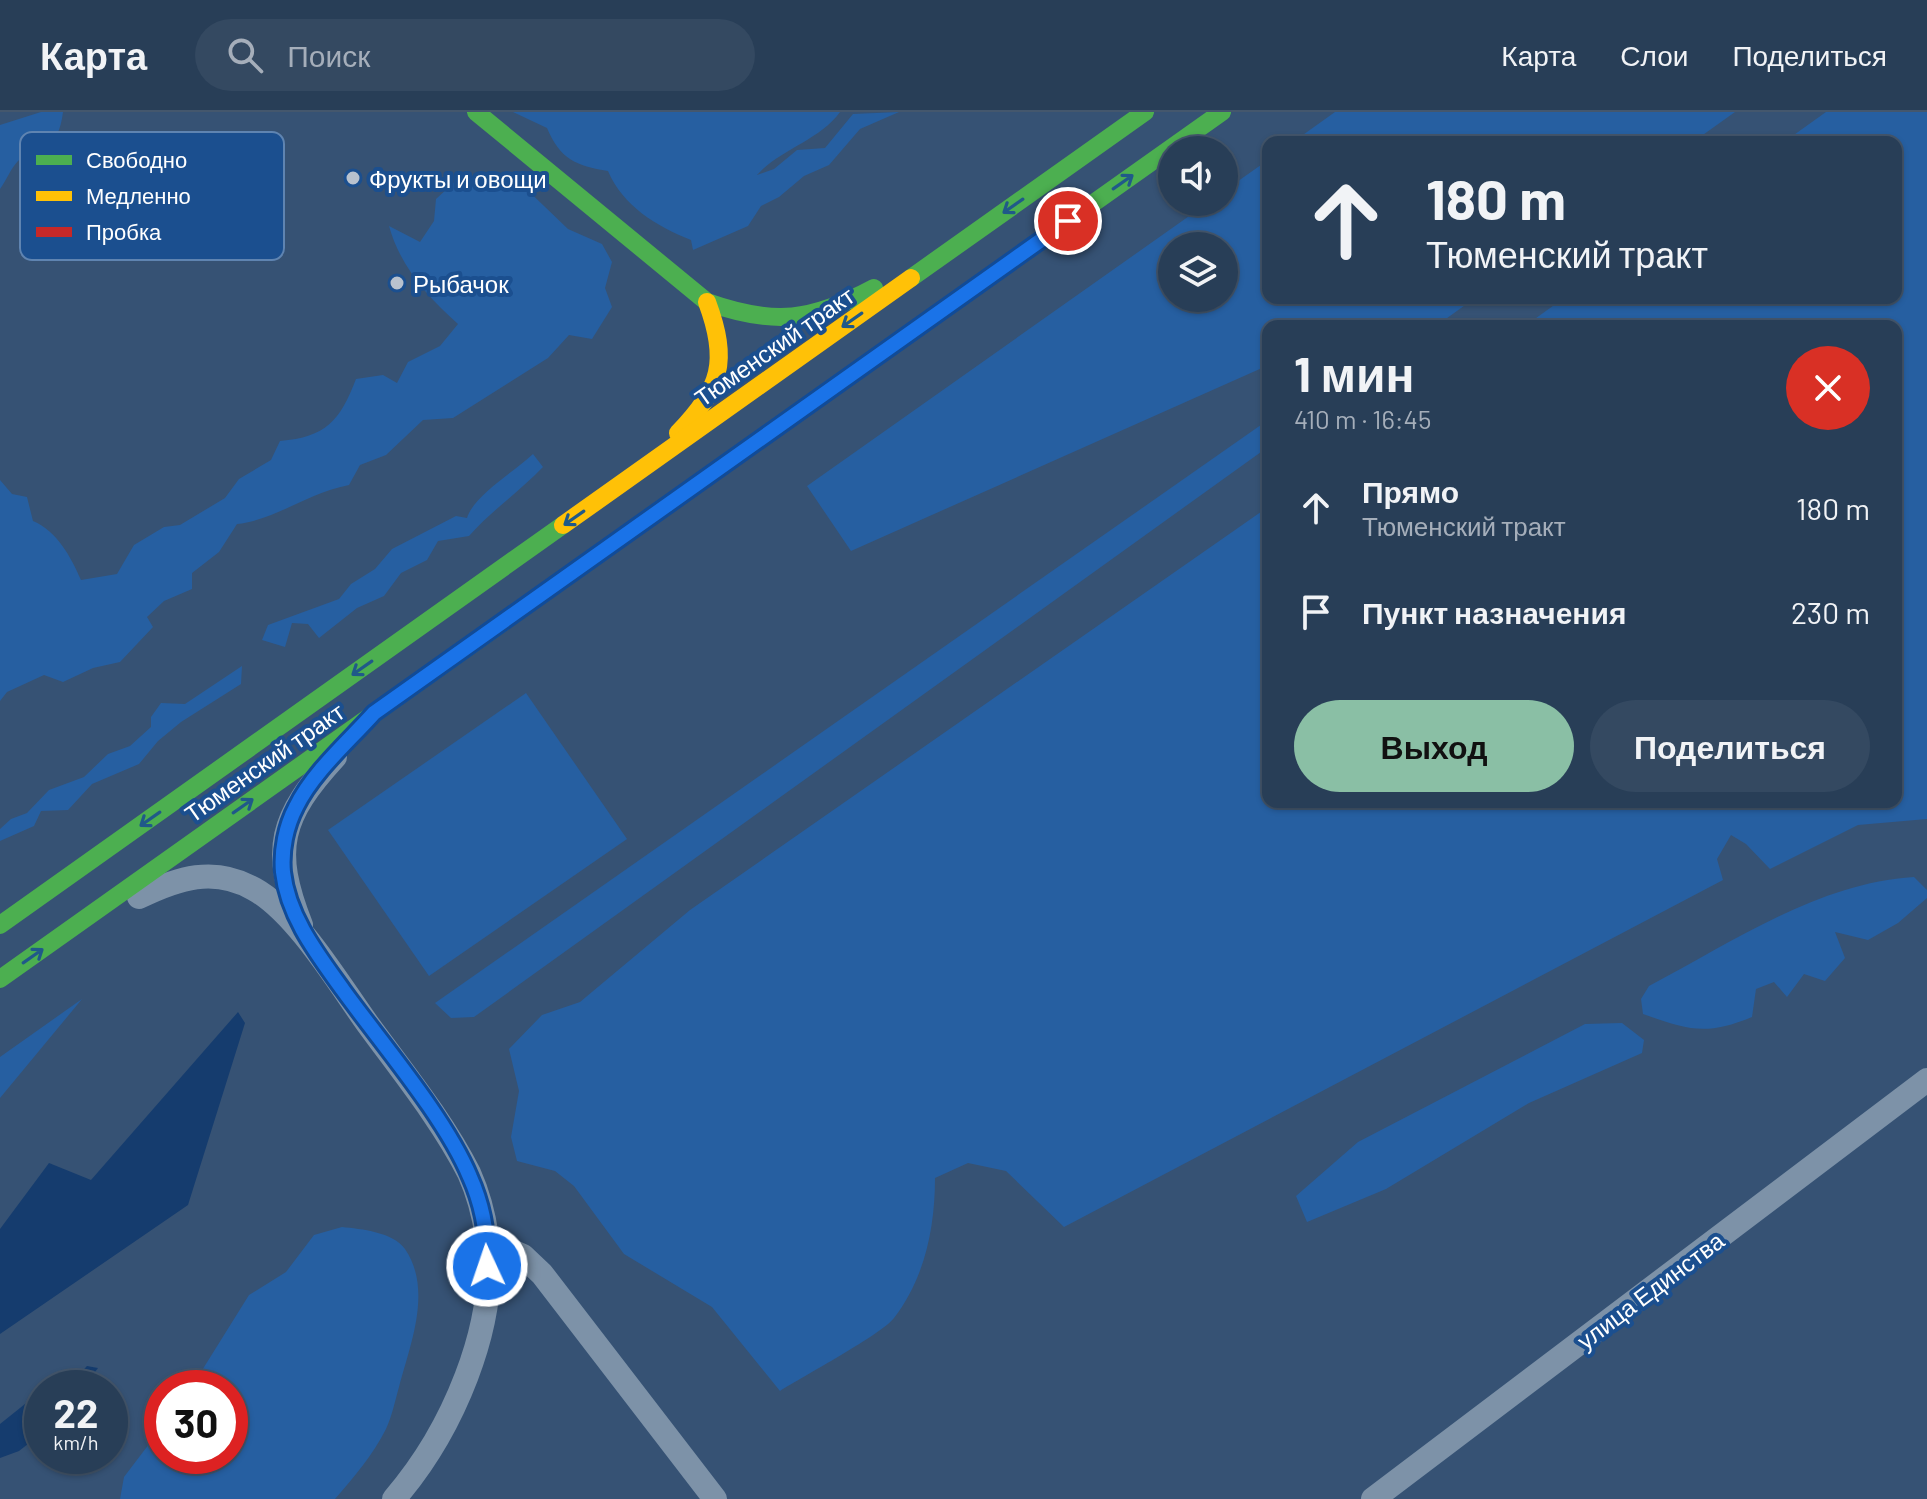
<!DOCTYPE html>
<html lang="ru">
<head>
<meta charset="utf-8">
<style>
  body { margin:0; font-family:Barlow,sans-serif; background:#344961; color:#f1f3f6; height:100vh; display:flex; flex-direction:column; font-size:30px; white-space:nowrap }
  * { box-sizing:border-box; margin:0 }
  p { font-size:26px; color:#a5aeba }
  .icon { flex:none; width:44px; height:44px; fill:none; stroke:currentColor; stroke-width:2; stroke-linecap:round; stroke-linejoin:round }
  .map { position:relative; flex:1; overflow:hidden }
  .drawer { position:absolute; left:1262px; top:208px; width:640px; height:488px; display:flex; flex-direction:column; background:#283e57; border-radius:16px; box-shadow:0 2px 6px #0004,0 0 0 2px #44576d }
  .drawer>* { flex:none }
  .banner { position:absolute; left:1262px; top:24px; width:640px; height:168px; border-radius:16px; box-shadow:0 2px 6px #0004,0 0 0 2px #44576d; background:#283e57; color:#f1f3f6; overflow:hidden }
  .fabs { position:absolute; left:1158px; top:24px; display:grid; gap:16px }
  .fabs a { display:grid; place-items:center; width:80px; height:80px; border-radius:50%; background:#283e57; box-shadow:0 2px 6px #0004,0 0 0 2px #44576d; font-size:40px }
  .speed { position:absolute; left:24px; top:1258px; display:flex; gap:16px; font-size:40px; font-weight:700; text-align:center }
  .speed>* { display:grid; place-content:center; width:104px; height:104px; border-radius:50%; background:#283e57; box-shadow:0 2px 6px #0004,0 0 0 2px #44576d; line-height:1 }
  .speed small { font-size:20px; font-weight:400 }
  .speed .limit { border:12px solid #d22; background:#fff; color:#111 }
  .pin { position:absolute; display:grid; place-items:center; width:68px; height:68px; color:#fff; margin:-34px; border:4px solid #fff; border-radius:50%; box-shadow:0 2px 8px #0007 }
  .me { position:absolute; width:88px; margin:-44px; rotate:357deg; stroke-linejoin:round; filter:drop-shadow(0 0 6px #0008) }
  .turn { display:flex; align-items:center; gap:28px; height:168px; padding:0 32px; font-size:36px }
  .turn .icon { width:104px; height:104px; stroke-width:2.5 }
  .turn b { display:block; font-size:56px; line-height:68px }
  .round { display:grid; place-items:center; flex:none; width:84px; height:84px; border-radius:42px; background:#344961 }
  .summary { display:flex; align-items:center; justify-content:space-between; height:136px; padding:0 32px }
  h1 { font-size:48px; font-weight:700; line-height:60px }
  .primary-button { display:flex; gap:16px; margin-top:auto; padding:16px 32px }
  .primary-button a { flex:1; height:92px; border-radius:48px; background:#8abfa5; color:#111; font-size:32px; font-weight:700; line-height:92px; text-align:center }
  .primary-button a+a { background:#344961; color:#f1f3f6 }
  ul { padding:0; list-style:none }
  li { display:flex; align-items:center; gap:24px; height:104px; padding:0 32px }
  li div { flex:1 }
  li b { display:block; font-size:30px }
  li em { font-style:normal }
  header { display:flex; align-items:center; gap:48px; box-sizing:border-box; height:112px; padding:0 40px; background:#283e57; border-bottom:2px solid #44576d }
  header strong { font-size:38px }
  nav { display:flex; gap:44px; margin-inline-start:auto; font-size:28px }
  .search { width:560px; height:72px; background:#344961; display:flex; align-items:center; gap:20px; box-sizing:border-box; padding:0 28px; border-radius:44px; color:#a5aeba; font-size:30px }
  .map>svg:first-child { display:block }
</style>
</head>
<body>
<header>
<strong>Карта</strong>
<div class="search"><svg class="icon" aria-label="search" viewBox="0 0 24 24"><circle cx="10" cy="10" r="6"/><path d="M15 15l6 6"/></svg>Поиск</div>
<nav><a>Карта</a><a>Слои</a><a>Поделиться</a></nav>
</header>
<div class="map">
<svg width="1927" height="1387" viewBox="0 0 1927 1387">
  <rect width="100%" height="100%" fill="#365274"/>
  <g fill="#265fa1" fill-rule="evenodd">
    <path d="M41,0H63C58,40 42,29 18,49C11,56 6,69 0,77V13Z"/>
    <path d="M513,0H840C820,28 779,38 757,63L774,57L797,38L825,36L853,2L899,0L860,17L829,53L804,64L779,85L761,94L748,114L693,138L691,128C656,114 623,94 608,59C576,54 560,47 547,16Z"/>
    <polygon points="1335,0 1735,0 1693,30 1293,30"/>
    <path d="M1826,0H1927V707L1858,713L1770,757L1746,732L1731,723L1717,747L1723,768L1064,1115L1006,1059L968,1051L935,1066C935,1115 925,1166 894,1206C882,1222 802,1265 780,1279L712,1195L624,1142L574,1074L555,1059L517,1049L511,1025L519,979L509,937L542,903L580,890L690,798L1268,395V690H1896V214H1525L1564,186H1896V30H1784Z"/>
    <path d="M1268,48V186H1475L1436,214H1268V264L1262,256L851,439L807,374L1209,90H1224V79ZM1172,134H1224V186H1172Z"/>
    <path d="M498,60L518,69L568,117L602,132L612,150L605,176L612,195L592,227L569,223L548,246L453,306L423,308L386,343L360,353L349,373C305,382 278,407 237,412L219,440L192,461V477L164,489L147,505L153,515L120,550L93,556L63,570L44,563L7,580L0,589V368L12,382L27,385L33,409C57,419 71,445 81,468L117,462L134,433L164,415L180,413L225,386L239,367L271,348L280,329C326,325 340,309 356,267L383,263L397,271L408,250L440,234L458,212C427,184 400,154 389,114L420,130L434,109L436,87L461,64L495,71Z"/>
    <polygon points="1268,308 1268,335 474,905 451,906 435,891"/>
    <path d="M533,342L543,355C519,380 491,399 469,424L438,429L427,448L401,461L384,484L357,496L319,526L308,512L292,511L285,535L262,528L268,513L339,487L351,472L375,457L392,437L456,404L467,406C474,383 514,360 533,342Z"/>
    <polygon points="242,554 241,572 181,610 158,629 139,652 92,672 68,698 41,699 34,714 0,729 0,717 11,707 27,701 49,678 84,665 108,642 130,634 151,615 151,605 161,591 185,592"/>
    <polygon points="526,581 627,727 429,864 328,718"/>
    <path d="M1914,765L1927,778V786L1898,811L1868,828L1835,820L1845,846L1825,869L1804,862L1787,885L1774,870L1756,877L1752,905C1706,924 1688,918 1643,902L1641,887L1649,874C1733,830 1818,771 1914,765Z"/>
    <polygon points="82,887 0,986 0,945"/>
    <polygon points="1622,911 1644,928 1642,941 1529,991 1386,1077 1307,1110 1296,1084 1358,1030 1585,912"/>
    <path d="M342,1115C361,1117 393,1120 405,1137C433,1178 410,1233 399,1275C395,1289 392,1304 386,1317C373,1343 354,1365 335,1387H120L124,1365L162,1315V1344H230V1276H191L249,1183L286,1160L314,1123Z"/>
  </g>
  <g fill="#153c6e">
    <polygon points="238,900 245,911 188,1093 0,1222 0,1117 49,1051 91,1068"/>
    <polygon points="87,1254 98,1256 83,1276 67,1276"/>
    <polygon points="30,1288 42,1288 42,1321 19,1339 0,1346 0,1312"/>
  </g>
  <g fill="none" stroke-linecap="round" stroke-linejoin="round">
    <g stroke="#7d92a8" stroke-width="24">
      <path d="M139,785C178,766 214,754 254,777C296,800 339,872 367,911C402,959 442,1008 469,1061C478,1081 484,1104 487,1125C499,1214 451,1321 394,1387"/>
      <path d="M301,813C271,737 280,705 335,645"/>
      <polyline points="487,1128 523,1144 542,1162 715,1387"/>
      <polyline points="1373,1387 1927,968"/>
    </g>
    <g stroke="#4caf50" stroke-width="18">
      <path d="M476,0L707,190C774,214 812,209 874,176"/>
      <polyline points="1047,124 1222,0"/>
      <polyline points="911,166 1145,0"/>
      <polyline points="0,813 563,413"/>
      <polyline points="0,867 606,437"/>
    </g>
    <g stroke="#ffc107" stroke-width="18">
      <path d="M678,321C721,276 729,249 707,190"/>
      <polyline points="563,413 911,166"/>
    </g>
    <polyline stroke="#c62828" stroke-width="18" points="606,437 1047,124"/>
  </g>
  <defs><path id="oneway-shaft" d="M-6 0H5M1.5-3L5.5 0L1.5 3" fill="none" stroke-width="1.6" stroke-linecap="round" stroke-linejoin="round" transform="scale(2)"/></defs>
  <g stroke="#205989">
    <use href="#oneway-shaft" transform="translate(1123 70) rotate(-35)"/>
    <use href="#oneway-shaft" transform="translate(1013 94) rotate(145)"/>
    <use href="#oneway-shaft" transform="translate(852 208) rotate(145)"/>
    <use href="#oneway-shaft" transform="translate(574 406) rotate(145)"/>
    <use href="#oneway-shaft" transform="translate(362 556) rotate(145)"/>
    <use href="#oneway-shaft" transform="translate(243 694) rotate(-35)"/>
    <use href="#oneway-shaft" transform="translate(150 707) rotate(145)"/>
    <use href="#oneway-shaft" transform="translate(33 844) rotate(-35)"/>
  </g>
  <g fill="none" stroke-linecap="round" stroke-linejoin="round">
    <defs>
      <path id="route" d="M487,1154C488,1122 483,1094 470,1065C445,1005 382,932 343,878C318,843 288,805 283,760C281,738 286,714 296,695C313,660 348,630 374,601L1068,109"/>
    </defs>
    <use href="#route" stroke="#114b97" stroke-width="20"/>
    <use href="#route" stroke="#1a73e8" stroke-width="14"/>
  </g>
  <g fill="#b9c2ce" stroke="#1b4f8f" stroke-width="3">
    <circle cx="353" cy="66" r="8"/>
    <circle cx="397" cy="171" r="8"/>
  </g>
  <g text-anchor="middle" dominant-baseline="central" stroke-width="8" stroke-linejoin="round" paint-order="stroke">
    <g font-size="24" fill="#fff" stroke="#1b4f8f" text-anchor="start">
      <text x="369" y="66">Фрукты и овощи</text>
      <text x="413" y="171">Рыбачок</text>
    </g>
    <g font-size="24" fill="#fff" stroke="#1b4f8f">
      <text transform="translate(774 234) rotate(-35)">Тюменский тракт</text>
      <text transform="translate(264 650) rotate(-35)">Тюменский тракт</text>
      <text transform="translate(1650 1178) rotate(-37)">улица Единства</text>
    </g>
  </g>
  <rect x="20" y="20" width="264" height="128" rx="12" fill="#1b4f8f" stroke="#5f84b1" stroke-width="2"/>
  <rect x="36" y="43" width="36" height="10" fill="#4caf50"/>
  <rect x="36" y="79" width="36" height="10" fill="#ffc107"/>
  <rect x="36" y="115" width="36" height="10" fill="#c62828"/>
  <g font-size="22" fill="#fff">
    <text x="86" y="56">Свободно</text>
    <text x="86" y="92">Медленно</text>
    <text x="86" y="128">Пробка</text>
  </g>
</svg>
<div class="fabs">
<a><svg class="icon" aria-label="sound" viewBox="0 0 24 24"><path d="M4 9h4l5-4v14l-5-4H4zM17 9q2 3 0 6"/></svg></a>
<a><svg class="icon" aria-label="layers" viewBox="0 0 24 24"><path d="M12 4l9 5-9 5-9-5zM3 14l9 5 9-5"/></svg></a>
</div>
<div class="speed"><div>22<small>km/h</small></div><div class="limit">30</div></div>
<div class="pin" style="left:1068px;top:109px;background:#d93025"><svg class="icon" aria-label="arrive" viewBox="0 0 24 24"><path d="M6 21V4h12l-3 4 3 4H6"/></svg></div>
<svg class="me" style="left:487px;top:1154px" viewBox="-20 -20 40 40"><circle r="17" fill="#1a73e8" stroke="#fff" stroke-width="3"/><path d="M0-11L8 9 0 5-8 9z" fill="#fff"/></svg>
<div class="banner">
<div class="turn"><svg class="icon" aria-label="ahead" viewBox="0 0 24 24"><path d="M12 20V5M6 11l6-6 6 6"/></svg><div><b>180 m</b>Тюменский тракт</div></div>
</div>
<section class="drawer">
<div class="summary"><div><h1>1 мин</h1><p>410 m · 16:45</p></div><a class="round" style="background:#d93025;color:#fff"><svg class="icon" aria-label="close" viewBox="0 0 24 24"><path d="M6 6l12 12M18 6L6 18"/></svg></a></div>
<ul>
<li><svg class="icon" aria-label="ahead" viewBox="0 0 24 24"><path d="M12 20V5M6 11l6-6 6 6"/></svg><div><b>Прямо</b><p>Тюменский тракт</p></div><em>180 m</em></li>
<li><svg class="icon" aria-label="arrive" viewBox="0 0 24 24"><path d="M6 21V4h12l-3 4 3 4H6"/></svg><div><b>Пункт назначения</b></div><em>230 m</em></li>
</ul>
<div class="primary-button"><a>Выход</a><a>Поделиться</a></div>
</section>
</div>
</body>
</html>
